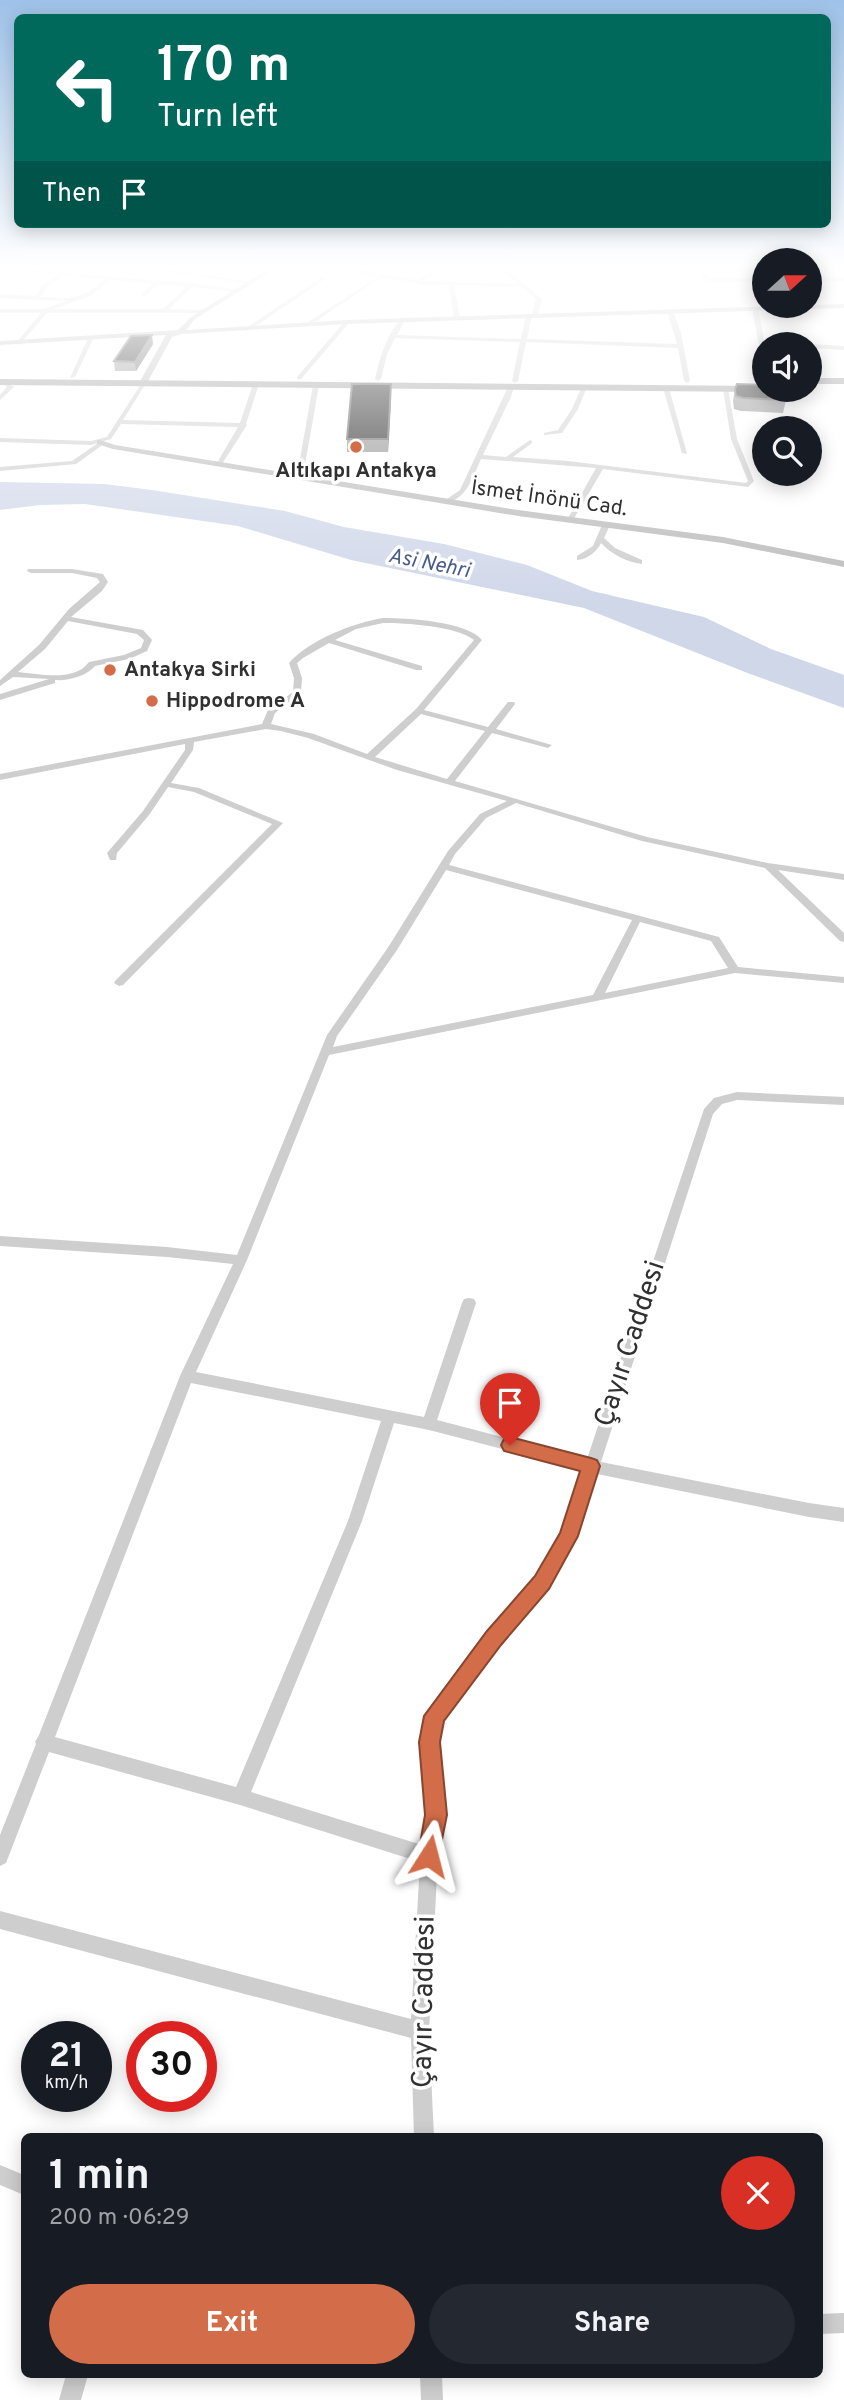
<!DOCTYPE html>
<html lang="en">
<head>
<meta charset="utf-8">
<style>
  body { margin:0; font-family:Overpass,sans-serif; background:#242831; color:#f1f3f6; height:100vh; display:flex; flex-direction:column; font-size:26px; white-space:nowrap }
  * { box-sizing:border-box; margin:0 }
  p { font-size:23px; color:#9ea1a6 }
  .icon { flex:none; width:38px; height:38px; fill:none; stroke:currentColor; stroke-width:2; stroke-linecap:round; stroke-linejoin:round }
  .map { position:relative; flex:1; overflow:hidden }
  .drawer { position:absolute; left:21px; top:2133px; width:802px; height:245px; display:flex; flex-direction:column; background:#171b24; border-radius:10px; box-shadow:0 4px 18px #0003 }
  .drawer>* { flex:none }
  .guide { position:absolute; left:14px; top:14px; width:817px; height:214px; border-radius:10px; box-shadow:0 4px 18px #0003; background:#00695c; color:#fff; overflow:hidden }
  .needle { width:46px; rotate:69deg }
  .controls { position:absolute; left:752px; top:248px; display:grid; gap:14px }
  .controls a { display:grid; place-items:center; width:70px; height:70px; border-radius:50%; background:#171b24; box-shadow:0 4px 18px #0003; font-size:35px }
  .speed { position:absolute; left:21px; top:2021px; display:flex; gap:14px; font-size:35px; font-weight:700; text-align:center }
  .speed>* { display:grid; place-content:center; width:91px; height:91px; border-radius:50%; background:#171b24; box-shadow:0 4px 18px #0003; line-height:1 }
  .speed small { font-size:18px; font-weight:400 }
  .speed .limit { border:10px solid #d22; background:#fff; color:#111 }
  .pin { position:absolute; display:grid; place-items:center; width:60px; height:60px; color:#fff; margin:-72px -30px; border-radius:50% 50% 50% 0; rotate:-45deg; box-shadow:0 0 7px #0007 }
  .pin .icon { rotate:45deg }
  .me { position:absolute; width:77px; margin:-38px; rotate:9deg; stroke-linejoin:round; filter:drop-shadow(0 0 5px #0008) }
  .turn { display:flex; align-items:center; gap:24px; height:147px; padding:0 28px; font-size:32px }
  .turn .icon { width:91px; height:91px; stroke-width:2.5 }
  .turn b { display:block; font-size:49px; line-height:60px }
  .then { display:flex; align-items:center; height:66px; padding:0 28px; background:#0003; gap:14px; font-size:26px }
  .round { display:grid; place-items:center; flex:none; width:74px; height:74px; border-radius:37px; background:#242831 }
  .head { display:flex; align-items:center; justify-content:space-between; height:119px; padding:0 28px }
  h1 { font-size:42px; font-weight:700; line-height:52px }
  .button { display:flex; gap:14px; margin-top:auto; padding:14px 28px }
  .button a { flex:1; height:80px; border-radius:42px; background:#d26c49; color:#fff; font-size:28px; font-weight:700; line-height:80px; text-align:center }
  .button a+a { background:#242831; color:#f1f3f6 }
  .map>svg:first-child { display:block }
</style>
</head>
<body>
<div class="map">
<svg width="844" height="2400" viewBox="0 0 844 2400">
  <rect width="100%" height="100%" fill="#fff"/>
  <polygon fill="#d0d7e9" points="0,482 104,484 152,490 285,511 344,527 444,544 527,565 592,591 704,617 771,649 844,675 844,708 745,672 584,608 351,560 238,526 85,504 40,505 0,510"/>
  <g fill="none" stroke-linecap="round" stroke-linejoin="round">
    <g fill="#cecece" fill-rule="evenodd">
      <path d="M14,269L191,283L239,290L236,292L192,287L169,309L205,310L203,313H47L19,345L16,343L41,313H0V309H44L66,301L0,298V294L35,296L45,283L60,275ZM65,275L105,279C79,301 73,299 40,297L49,285ZM110,280L153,284L142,294L144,297L159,284L186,287L163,309H54L92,295Z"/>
      <polygon points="151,269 164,269 253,282 250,284"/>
      <polygon points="355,269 417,280 435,269 440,269 422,281 518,284 500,269 506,269 542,299 538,315 535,317 532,315 536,299 522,287 454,285 460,318 457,320 454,318 449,285 423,285 384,278 377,280 309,326 305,326 305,324 378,277 364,274"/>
      <polygon points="696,269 701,269 708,278 765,278 765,282 707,282"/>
      <polygon points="322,277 327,278 251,329 246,328"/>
      <polygon points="844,277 844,281 810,282 810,278"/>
      <polygon points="755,307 758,309 765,345 765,363 762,361 752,309"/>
      <path d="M670,309L673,311L681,333L690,381L687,383L684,381L678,348L526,342L518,381L515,383L512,381L520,342L395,338L387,354L381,379L378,381L375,379C380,357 387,333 402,318L405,320L397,335L521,339L526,315L529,313L532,315L527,339L677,344L667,311Z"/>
      <polygon points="345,321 350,322 301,379 297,379 297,377"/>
      <polygon points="89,336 94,337 75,377 70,378"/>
      <polygon points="810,344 844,346 844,350 810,348 810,345 808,345"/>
      <polygon points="4,380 14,387 0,400 0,395 7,387 1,382"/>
      <polygon points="143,381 146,383 123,420 240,423 253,384 256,382 259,384 246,424 247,425 222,464 217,463 238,427 121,424 111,439 104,441 104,444 76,464 0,471 0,467 72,461 98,443 91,445 0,442 0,438 91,441 107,437"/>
      <polygon points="316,383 319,385 303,476 300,478 297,476 313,385"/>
      <path d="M511,385L514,387L511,397L483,455L506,457L530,440L532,441V443L513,457L568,461L746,483L748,481L731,439L723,389L728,388L737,439L754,481L748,487L603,469L573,520L570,522L567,520L596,468L481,459C473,477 466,501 444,503V501L460,490L508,387Z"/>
      <polygon points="582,386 587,387 578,409 562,433 544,435 544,433 558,430 572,409"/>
      <polygon points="666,386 669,388 687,454 682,453 663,388"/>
      <path d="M606,523L610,525L604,538L615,548L642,560V564C627,562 611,554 601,543C598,551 586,560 577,560V556L593,546L602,525Z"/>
      <path d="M28,569H72L103,574L108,582L102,591L71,617L143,630L152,640L147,651L129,659L95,666C87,676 68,681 55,680V683L0,700V694L49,679L13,677L0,686V680L39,645L69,609L100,582L97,578L72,573H31L27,571ZM68,621L137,634L144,640L141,648L124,655L89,662C75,682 40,674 18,672L45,649Z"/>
      <path d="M383,618C407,618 466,621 482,640L424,710L488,727L508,702H514L515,704L496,729L552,745L548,748L492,733L455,781L647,837L768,863L844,874V880L778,870L844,933V942L840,941L765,868L642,841L516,803L486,818L455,854L449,865L719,937L738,967L844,977V983L735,973L329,1055L247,1260L196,1372L424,1417L462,1303L464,1299L469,1298L474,1299L476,1303L437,1420L587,1459L704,1109L714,1098L737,1092L844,1097V1105L737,1100L722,1104L713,1114L601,1462L809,1503L844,1508V1522L809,1517L597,1474L576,1536L547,1588L500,1643L442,1719L438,1742L445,1815L438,1856L429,2031L434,2137H414L411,2038L0,1929V1911L411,2019L420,1862L240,1805L49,1752L6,1863L0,1866V1835L36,1744L35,1742L39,1735L180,1376L233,1264L167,1257L0,1246V1236L167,1247L237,1255L327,1035L389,946L448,851L480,814L507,801L397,770L308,738L281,731L266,729L194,742L193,750L171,783L199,788L283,823L123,985L119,986L114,983L115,981L272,824L194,792L168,787L149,815L117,853L116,860H110L107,853L143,811L185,750V744L0,780V774L262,724L268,710L293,692L294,678L289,663C309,640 353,623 383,618ZM383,623C405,623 457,626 474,640L416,709L367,754L314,734L271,724L275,713L301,693L302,678L297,663L303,658L329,643L416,670H422V666L335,640L356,629ZM421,714L485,731L447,779L375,757ZM446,870L632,920L593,995L333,1047L337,1036L397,950ZM640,922L711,941L728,968L605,993ZM191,1383L381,1421L348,1521L236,1787L55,1737ZM394,1423L429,1430L583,1470L562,1533L537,1578L488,1633L429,1710L422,1742L427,1815L422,1845L251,1792L362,1521Z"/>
      <polygon points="0,2165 24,2175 24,2195 0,2185"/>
      <polygon points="844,2313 844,2333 819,2334 819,2314"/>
      <polygon points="66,2375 88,2375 81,2400 59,2400"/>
      <polygon points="420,2375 442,2375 443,2400 421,2400"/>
    </g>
    <g fill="#bbb" fill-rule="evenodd">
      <polygon points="268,269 275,269 195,319 186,330 347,320 844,304 844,308 347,324 181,334 172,337 147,383 143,385 139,383 166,335 0,345 0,341 178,330 191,317"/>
      <polygon points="100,440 115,445 518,510 723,537 844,561 844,567 723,543 518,516 113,449 97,444 97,440"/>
    </g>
    <g fill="#989898" fill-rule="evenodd">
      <rect x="810" y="378" width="34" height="6"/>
      <polygon points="0,379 765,386 765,390 769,390 765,392 0,385"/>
    </g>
  </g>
  <g fill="#8c8c8c">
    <polygon points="153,344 136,371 115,371 114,361"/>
    <polygon points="735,389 786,400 783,413 741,411 734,409 733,401"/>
    <polygon points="391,397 388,452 347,452 347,439"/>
  </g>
  <g fill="#5d5d5d">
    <polygon points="152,335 153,344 136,371 135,362"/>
    <polygon points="391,384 391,397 388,452 388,439"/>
  </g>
  <g fill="#181818" stroke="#5d5d5d" stroke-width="2">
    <polygon points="152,335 135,362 114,361 131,336"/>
    <polygon points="352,384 391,384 388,439 347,439"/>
    <polygon points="737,384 765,385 765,390 784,390 786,400 743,398 736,396 735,389"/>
  </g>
  <linearGradient id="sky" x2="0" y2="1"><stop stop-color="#9ec2e8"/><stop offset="0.44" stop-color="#fff"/><stop offset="1" stop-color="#fff" stop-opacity="0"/></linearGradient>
  <rect width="844" height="605" fill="url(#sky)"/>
  <polygon fill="#d26c49" stroke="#88462f" stroke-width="2" points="510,1437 591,1458 597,1460 600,1466 578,1536 549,1589 501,1645 444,1721 440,1742 447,1815 437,1864 429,1867 421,1864 418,1856 425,1815 419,1742 424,1716 487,1631 535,1576 560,1533 580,1471 504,1451 501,1445 504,1439"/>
  <g fill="#d26c49" stroke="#fff" stroke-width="2.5">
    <circle cx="356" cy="447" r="7"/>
    <circle cx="110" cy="670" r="7"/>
    <circle cx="152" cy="701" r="7"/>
  </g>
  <g text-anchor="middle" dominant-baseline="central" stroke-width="7" stroke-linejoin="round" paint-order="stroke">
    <g font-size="21" font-weight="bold" fill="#313131" stroke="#fff" text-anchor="start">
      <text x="356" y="471" text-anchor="middle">Altıkapı Antakya</text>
      <text x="124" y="670">Antakya Sirki</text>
      <text x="166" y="701">Hippodrome A</text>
    </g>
    <g font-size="21" fill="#313131" stroke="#fff">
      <text transform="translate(549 499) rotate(8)">İsmet İnönü Cad.</text>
    </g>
    <g font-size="21" font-style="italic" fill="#485b8b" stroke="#fff">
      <text transform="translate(429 564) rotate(11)">Asi Nehri</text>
    </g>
    <g font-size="28" fill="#313131" stroke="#fff">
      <text transform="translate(631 1344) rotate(-72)">Çayır Caddesi</text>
      <text transform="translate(425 2002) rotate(-89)">Çayır Caddesi</text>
    </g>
  </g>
</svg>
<div class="controls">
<a><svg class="needle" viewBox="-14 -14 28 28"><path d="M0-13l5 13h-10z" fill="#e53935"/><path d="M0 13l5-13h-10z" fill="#9ea1a6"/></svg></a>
<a><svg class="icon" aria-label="sound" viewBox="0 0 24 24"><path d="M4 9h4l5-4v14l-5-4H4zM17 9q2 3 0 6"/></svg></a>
<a><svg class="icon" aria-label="search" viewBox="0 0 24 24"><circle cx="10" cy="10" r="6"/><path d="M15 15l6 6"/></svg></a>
</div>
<div class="speed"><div>21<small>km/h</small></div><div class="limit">30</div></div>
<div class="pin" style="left:510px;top:1445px;background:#d93025"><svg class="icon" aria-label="arrive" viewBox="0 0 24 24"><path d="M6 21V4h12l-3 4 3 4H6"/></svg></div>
<svg class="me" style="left:429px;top:1856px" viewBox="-20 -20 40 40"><path d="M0-17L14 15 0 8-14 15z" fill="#d26c49" stroke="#fff" stroke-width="4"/></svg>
<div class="guide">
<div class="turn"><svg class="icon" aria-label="left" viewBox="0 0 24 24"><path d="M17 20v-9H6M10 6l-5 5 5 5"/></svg><div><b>170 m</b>Turn left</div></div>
<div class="then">Then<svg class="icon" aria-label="arrive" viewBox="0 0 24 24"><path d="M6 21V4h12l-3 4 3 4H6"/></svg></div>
</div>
<section class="drawer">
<div class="head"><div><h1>1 min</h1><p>200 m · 06:29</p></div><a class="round" style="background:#d93025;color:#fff"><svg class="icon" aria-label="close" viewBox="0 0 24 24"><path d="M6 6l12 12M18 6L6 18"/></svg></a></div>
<div class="button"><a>Exit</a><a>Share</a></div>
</section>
</div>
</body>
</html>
